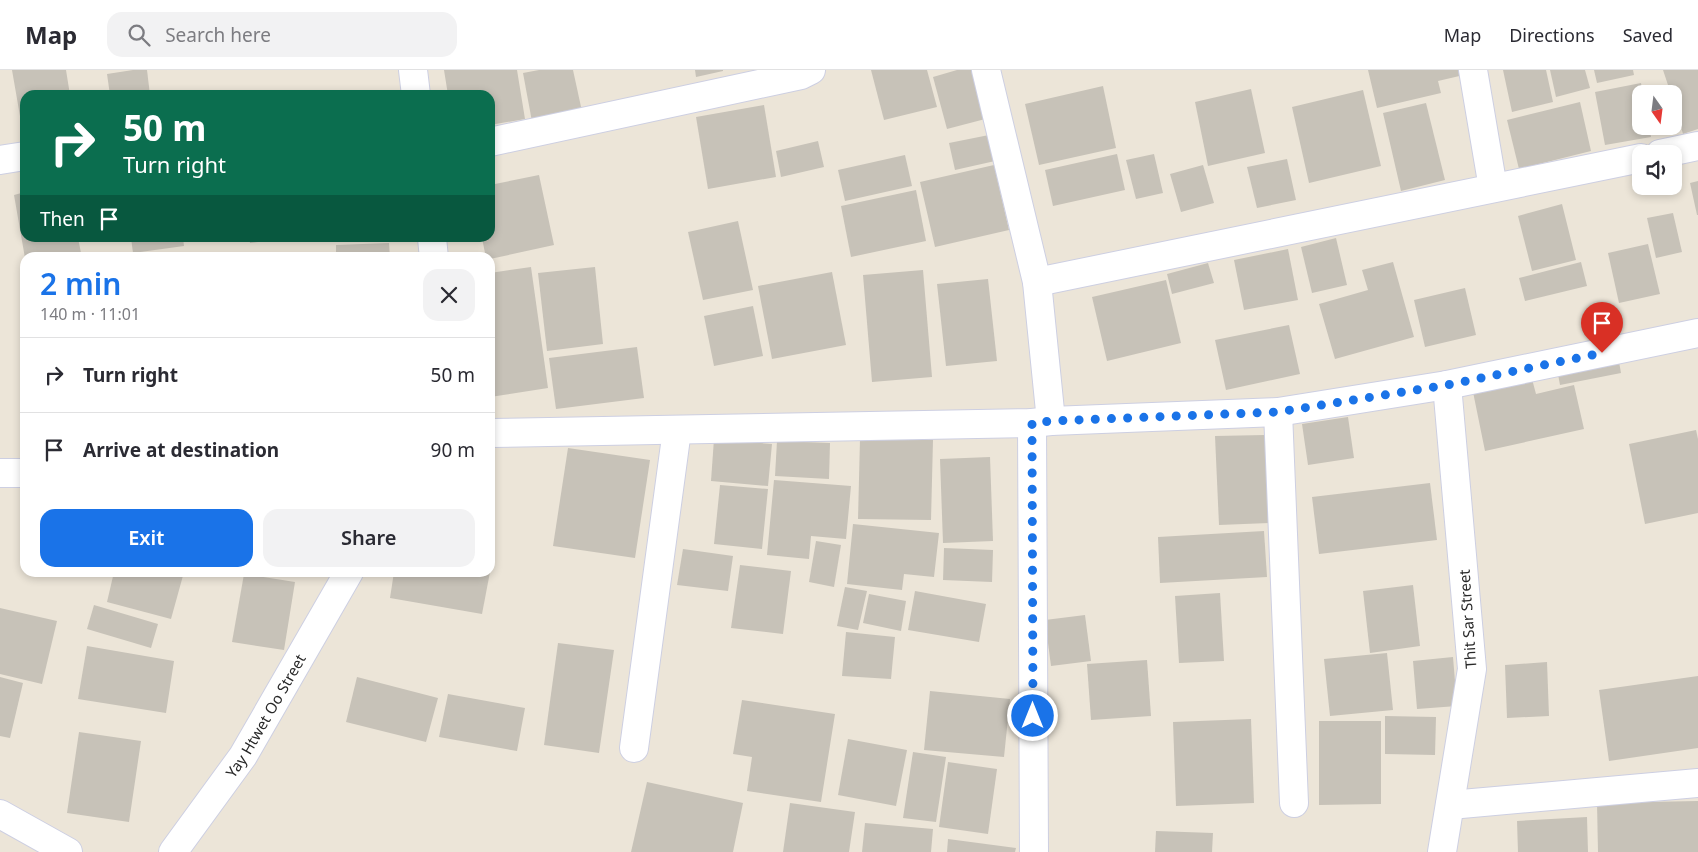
<!DOCTYPE html>
<html lang="en">
<head>
<meta charset="utf-8">
<style>
  body { margin:0; font-family:"Noto Sans",sans-serif; background:#f2f2f3; color:#2b2b33; height:100vh; display:flex; flex-direction:column; font-size:19px; white-space:nowrap }
  * { box-sizing:border-box; margin:0 }
  p { font-size:16px; color:#7c7c81 }
  .icon { flex:none; width:28px; height:28px; fill:none; stroke:currentColor; stroke-width:2; stroke-linecap:round; stroke-linejoin:round }
  .map { position:relative; flex:1; overflow:hidden }
  .drawer { position:absolute; left:20px; top:182px; width:475px; height:325px; display:flex; flex-direction:column; background:#fff; border-radius:15px; box-shadow:0 2px 8px #0003 }
  .drawer>* { flex:none }
  .hud { position:absolute; left:20px; top:20px; width:475px; height:152px; border-radius:15px; box-shadow:0 2px 8px #0003; background:#0b6e4f; color:#fff; overflow:hidden }
  .needle { width:32px; rotate:166deg }
  .controls { position:absolute; left:1632px; top:15px; display:grid; gap:10px }
  .controls a { display:grid; place-items:center; width:50px; height:50px; border-radius:10px; background:#fff; box-shadow:0 2px 8px #0003; font-size:25px }
  .pin { position:absolute; display:grid; place-items:center; width:42px; height:42px; color:#fff; margin:-51px -21px; border-radius:50% 50% 50% 0; rotate:-45deg; box-shadow:0 0 5px #0007 }
  .pin .icon { rotate:45deg }
  .me { position:absolute; width:55px; margin:-28px; rotate:0deg; stroke-linejoin:round; filter:drop-shadow(0 0 4px #0008) }
  .turn { display:flex; align-items:center; gap:18px; height:105px; padding:0 20px; font-size:22px }
  .turn .icon { width:65px; height:65px; stroke-width:2.5 }
  .turn b { display:block; font-size:35px; line-height:42px }
  .then { display:flex; align-items:center; height:48px; padding:0 20px; background:#0003; gap:10px; font-size:19px }
  .round { display:grid; place-items:center; flex:none; width:52px; height:52px; border-radius:15px; background:#f2f2f3 }
  .summary { display:flex; align-items:center; justify-content:space-between; height:85px; padding:0 20px }
  h1 { font-size:30px; font-weight:600; line-height:38px; color:#1a73e8 }
  .cta { display:flex; gap:10px; margin-top:auto; padding:10px 20px }
  .cta a { flex:1; height:58px; border-radius:15px; background:#1a73e8; color:#fff; font-size:20px; font-weight:600; line-height:58px; text-align:center }
  .cta a+a { background:#f2f2f3; color:#2b2b33 }
  ul { padding:0; list-style:none }
  li { display:flex; align-items:center; gap:15px; height:75px; padding:0 20px; border-top:1px solid #e1e1e2 }
  li div { flex:1 }
  li b { display:block; font-size:19px }
  li em { font-style:normal }
  header { display:flex; align-items:center; gap:30px; box-sizing:border-box; height:70px; padding:0 25px; background:#fff; border-bottom:1px solid #e1e1e2 }
  header strong { font-size:24px }
  nav { display:flex; gap:28px; margin-inline-start:auto; font-size:18px }
  .search { width:350px; height:45px; background:#f2f2f3; display:flex; align-items:center; gap:12px; box-sizing:border-box; padding:0 18px; border-radius:15px; color:#7c7c81; font-size:19px }
  .map>svg:first-child { display:block }
</style>
</head>
<body>
<header>
<strong>Map</strong>
<div class="search"><svg class="icon" aria-label="search" viewBox="0 0 24 24"><circle cx="10" cy="10" r="6"/><path d="M15 15l6 6"/></svg>Search here</div>
<nav><a>Map</a><a>Directions</a><a>Saved</a></nav>
</header>
<div class="map">
<svg width="1698" height="782" viewBox="0 0 1698 782">
  <rect width="100%" height="100%" fill="#ece5d8"/>
  <g fill="#c7c2b8">
    <polygon points="12,0 66,0 70,25 25,25 25,75"/>
    <polygon points="133,0 147,0 150,25 110,25 107,4"/>
    <polygon points="444,0 517,0 525,49 490,55 490,25 448,25"/>
    <polygon points="539,0 573,0 583,46 533,57 523,3"/>
    <polygon points="695,0 723,0 723,1 696,7"/>
    <polygon points="871,0 927,0 937,37 884,50"/>
    <polygon points="957,0 977,0 989,48 947,59 933,7"/>
    <polygon points="1368,0 1467,0 1468,4 1438,11 1441,23 1377,38"/>
    <polygon points="1503,0 1546,0 1553,32 1512,42"/>
    <polygon points="1550,0 1585,0 1590,18 1556,27"/>
    <polygon points="1594,0 1633,0 1634,5 1597,13"/>
    <polygon points="1663,0 1698,0 1698,59 1683,64 1674,34 1674,24 1671,24"/>
    <polygon points="1641,13 1643,24 1641,24 1641,56 1649,56 1651,67 1605,75 1595,22"/>
    <polygon points="1103,16 1116,78 1039,95 1025,34"/>
    <polygon points="1251,19 1265,83 1208,96 1195,32"/>
    <polygon points="1363,20 1381,96 1309,113 1292,37"/>
    <polygon points="1580,32 1591,81 1519,99 1507,50"/>
    <polygon points="1426,33 1445,110 1401,121 1383,43"/>
    <polygon points="764,35 776,107 708,119 696,47"/>
    <polygon points="989,65 995,91 955,100 949,73"/>
    <polygon points="818,71 824,97 781,107 776,81"/>
    <polygon points="1117,84 1125,120 1053,136 1045,100"/>
    <polygon points="1154,84 1163,123 1136,129 1126,90"/>
    <polygon points="905,85 912,116 845,131 838,100"/>
    <polygon points="1287,89 1296,130 1257,138 1247,97"/>
    <polygon points="994,95 1009,160 935,177 920,112"/>
    <polygon points="1203,95 1214,133 1181,142 1170,104"/>
    <polygon points="539,105 554,175 490,189 486,188 482,168 490,168 490,115"/>
    <polygon points="1698,111 1698,145 1697,145 1690,113"/>
    <polygon points="916,120 926,171 851,187 841,136"/>
    <polygon points="25,122 25,168 78,168 82,188 25,188 14,125"/>
    <polygon points="1562,134 1576,190 1532,201 1518,146"/>
    <polygon points="1673,143 1682,182 1656,188 1647,148"/>
    <polygon points="738,151 753,220 703,230 688,162"/>
    <polygon points="131,168 183,168 184,176 133,183"/>
    <polygon points="249,168 282,168 282,169 250,173"/>
    <polygon points="318,168 338,168 338,169 319,171"/>
    <polygon points="1336,168 1347,215 1312,223 1301,177"/>
    <polygon points="389,173 390,188 336,188 336,175"/>
    <polygon points="1648,174 1660,224 1619,233 1608,183"/>
    <polygon points="1288,179 1298,230 1244,240 1234,190"/>
    <polygon points="1393,192 1414,267 1335,289 1319,234 1368,220 1362,200"/>
    <polygon points="1581,192 1587,216 1525,231 1519,208"/>
    <polygon points="1208,193 1214,213 1172,224 1167,204"/>
    <polygon points="531,197 548,318 490,327 490,203"/>
    <polygon points="595,197 603,274 547,281 538,203"/>
    <polygon points="923,200 932,307 872,312 863,205"/>
    <polygon points="832,202 846,275 772,289 758,216"/>
    <polygon points="988,209 997,291 946,296 937,214"/>
    <polygon points="1166,210 1181,273 1107,291 1092,227"/>
    <polygon points="1465,218 1476,265 1425,277 1414,230"/>
    <polygon points="753,236 763,286 714,296 704,246"/>
    <polygon points="1289,255 1300,304 1226,320 1215,270"/>
    <polygon points="637,277 644,328 556,339 549,288"/>
    <polygon points="1618,286 1621,303 1560,315 1557,299"/>
    <polygon points="1532,309 1536,324 1574,315 1584,359 1485,381 1473,322"/>
    <polygon points="1348,347 1354,388 1308,395 1302,354"/>
    <polygon points="1696,360 1698,369 1698,443 1645,454 1629,374"/>
    <polygon points="1265,365 1269,453 1219,455 1215,366"/>
    <polygon points="714,369 772,374 768,416 711,411"/>
    <polygon points="860,369 933,370 931,450 858,449"/>
    <polygon points="777,371 830,373 829,409 775,406"/>
    <polygon points="568,378 650,390 635,488 553,476"/>
    <polygon points="990,387 993,471 943,473 940,389"/>
    <polygon points="774,410 851,416 846,469 811,466 809,489 767,485"/>
    <polygon points="1430,413 1437,470 1319,484 1312,427"/>
    <polygon points="720,415 768,419 762,479 714,474"/>
    <polygon points="853,454 939,463 934,507 904,504 902,520 847,514"/>
    <polygon points="1264,461 1267,507 1160,513 1158,467"/>
    <polygon points="816,471 841,475 834,517 809,512"/>
    <polygon points="944,478 993,480 992,512 943,510"/>
    <polygon points="683,479 733,486 728,521 677,515"/>
    <polygon points="740,495 791,501 783,564 731,558"/>
    <polygon points="114,502 184,502 171,549 107,532"/>
    <polygon points="192,502 207,502 206,507"/>
    <polygon points="394,502 490,502 482,544 390,528"/>
    <polygon points="244,504 295,512 284,580 232,572"/>
    <polygon points="1413,515 1420,576 1370,583 1363,521"/>
    <polygon points="845,517 867,521 858,560 837,556"/>
    <polygon points="915,521 986,534 979,572 908,560"/>
    <polygon points="1220,523 1224,591 1179,593 1175,526"/>
    <polygon points="869,524 906,531 901,561 863,553"/>
    <polygon points="94,535 158,554 151,578 87,559"/>
    <polygon points="0,538 57,551 42,614 0,604"/>
    <polygon points="1085,545 1091,591 1051,596 1045,550"/>
    <polygon points="846,562 895,567 891,609 842,606"/>
    <polygon points="558,573 614,580 599,683 544,675"/>
    <polygon points="87,576 174,591 166,643 78,629"/>
    <polygon points="1387,583 1393,640 1330,646 1324,589"/>
    <polygon points="1453,587 1457,636 1417,639 1413,591"/>
    <polygon points="1147,590 1151,646 1091,650 1087,594"/>
    <polygon points="1547,592 1549,646 1507,648 1505,595"/>
    <polygon points="1698,606 1698,678 1609,691 1599,620"/>
    <polygon points="0,607 23,613 10,668 0,666"/>
    <polygon points="357,607 438,628 426,672 346,652"/>
    <polygon points="930,621 1010,629 1004,687 924,680"/>
    <polygon points="448,624 525,638 517,681 439,667"/>
    <polygon points="742,630 835,644 821,732 747,721 752,687 733,684"/>
    <polygon points="1385,646 1436,647 1435,685 1385,684"/>
    <polygon points="1251,649 1254,733 1176,736 1173,652"/>
    <polygon points="1319,651 1381,651 1381,734 1319,735"/>
    <polygon points="79,662 141,671 129,752 67,743"/>
    <polygon points="848,669 907,680 896,736 838,725"/>
    <polygon points="913,682 946,687 936,752 903,748"/>
    <polygon points="948,692 997,699 988,764 939,757"/>
    <polygon points="647,712 743,733 733,782 631,782"/>
    <polygon points="1698,731 1698,782 1598,782 1597,733"/>
    <polygon points="790,733 855,742 849,782 783,782"/>
    <polygon points="1587,747 1588,782 1518,782 1517,751"/>
    <polygon points="865,753 933,759 931,782 862,782"/>
    <polygon points="1156,761 1213,763 1212,782 1155,782"/>
    <polygon points="948,769 1016,778 1015,782 947,782"/>
  </g>
  <g fill="none" stroke-linecap="round" stroke-linejoin="round">
    <defs>
      <g id="minor">
        <polyline points="413,0 416,25"/>
        <polyline points="986,0 1037,212 1051,351"/>
        <polyline points="1473,0 1493,118"/>
        <polyline points="490,72 801,5 811,0"/>
        <polyline points="1660,84 1698,76"/>
        <polyline points="0,90 25,86"/>
        <polyline points="432,168 434,188"/>
        <polyline points="1037,212 1641,88"/>
        <polyline points="1278,342 1294,733"/>
        <polyline points="1032,353 1034,782"/>
        <polyline points="490,363 1032,353 1051,351 1278,342 1447,315 1698,263"/>
        <polyline points="0,403 25,403"/>
        <polyline points="634,678 677,360"/>
        <polyline points="1450,735 1698,713"/>
        <polyline points="0,744 68,782"/>
        <path id="s1" d="M173,782L243,686L349,502"/>
        <polyline points="1442,782 1472,599 1447,315"/>
      </g>
    </defs>
    <use href="#minor" stroke="#cdcfe2" stroke-width="30"/>
    <use href="#minor" stroke="#fff" stroke-width="28"/>
  </g>
  <g fill="none" stroke-linecap="round" stroke-linejoin="round">
    <polyline stroke="#1a73e8" stroke-width="9" stroke-dasharray="0 16.2" points="1033,646 1032,353 1051,351 1278,342 1447,315 1602,283"/>
  </g>
  <g text-anchor="middle" dominant-baseline="central" stroke-width="4" stroke-linejoin="round" paint-order="stroke">
    <g font-size="15" fill="#282828" stroke="#fff">
      <text transform="translate(1467 549) rotate(-94)">Thit Sar Street</text>
      <text stroke="none"><textPath href="#s1" startOffset="165">Yay Htwet Oo Street</textPath></text>
    </g>
  </g>
</svg>
<div class="controls">
<a><svg class="needle" viewBox="-14 -14 28 28"><path d="M0-13l5 13h-10z" fill="#e53935"/><path d="M0 13l5-13h-10z" fill="#7c7c81"/></svg></a>
<a><svg class="icon" aria-label="sound" viewBox="0 0 24 24"><path d="M4 9h4l5-4v14l-5-4H4zM17 9q2 3 0 6"/></svg></a>
</div>
<div class="pin" style="left:1602px;top:283px;background:#d93025"><svg class="icon" aria-label="arrive" viewBox="0 0 24 24"><path d="M6 21V4h12l-3 4 3 4H6"/></svg></div>
<svg class="me" style="left:1033px;top:646px" viewBox="-20 -20 40 40"><circle r="17" fill="#1a73e8" stroke="#fff" stroke-width="3"/><path d="M0-11L8 9 0 5-8 9z" fill="#fff"/></svg>
<div class="hud">
<div class="turn"><svg class="icon" aria-label="right" viewBox="0 0 24 24"><path d="M7 20v-9h11M14 6l5 5-5 5"/></svg><div><b>50 m</b>Turn right</div></div>
<div class="then">Then<svg class="icon" aria-label="arrive" viewBox="0 0 24 24"><path d="M6 21V4h12l-3 4 3 4H6"/></svg></div>
</div>
<section class="drawer">
<div class="summary"><div><h1>2 min</h1><p>140 m · 11:01</p></div><a class="round"><svg class="icon" aria-label="close" viewBox="0 0 24 24"><path d="M6 6l12 12M18 6L6 18"/></svg></a></div>
<ul>
<li><svg class="icon" aria-label="right" viewBox="0 0 24 24"><path d="M7 20v-9h11M14 6l5 5-5 5"/></svg><div><b>Turn right</b></div><em>50 m</em></li>
<li><svg class="icon" aria-label="arrive" viewBox="0 0 24 24"><path d="M6 21V4h12l-3 4 3 4H6"/></svg><div><b>Arrive at destination</b></div><em>90 m</em></li>
</ul>
<div class="cta"><a>Exit</a><a>Share</a></div>
</section>
</div>
</body>
</html>
